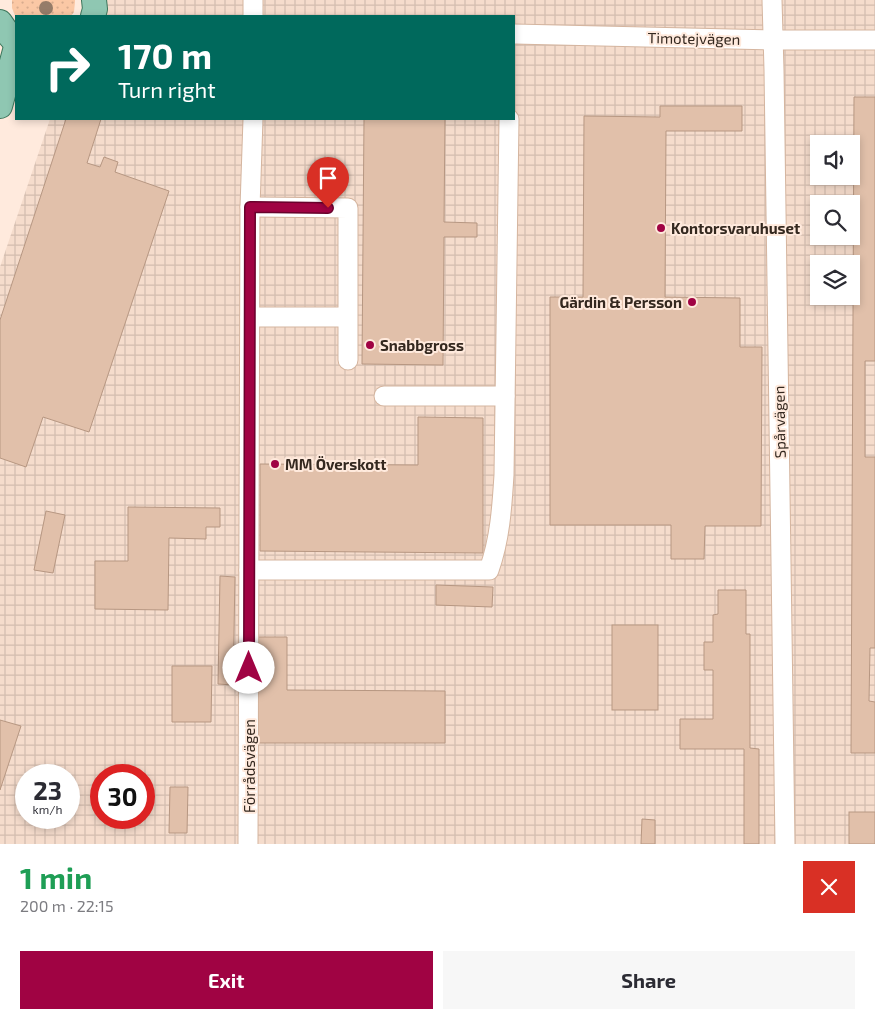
<!DOCTYPE html>
<html lang="en">
<head>
<meta charset="utf-8">
<style>
  body { margin:0; font-family:"Exo 2",sans-serif; background:#f7f7f7; color:#2b2b33; height:100vh; display:flex; flex-direction:column; font-size:19px; white-space:nowrap }
  * { box-sizing:border-box; margin:0 }
  p { font-size:16px; color:#7c7c81 }
  .icon { flex:none; width:28px; height:28px; fill:none; stroke:currentColor; stroke-width:2; stroke-linecap:round; stroke-linejoin:round }
  .map { position:relative; height:844px; overflow:hidden }
  .details { display:flex; flex-direction:column; background:#fff; flex:1 }
  .details>* { flex:none }
  .hud { position:absolute; left:15px; top:15px; width:500px; height:105px; border-radius:0px; box-shadow:0 2px 8px #0003; background:#00695c; color:#fff; overflow:hidden }
  .buttons { position:absolute; left:810px; top:135px; display:grid; gap:10px }
  .buttons a { display:grid; place-items:center; width:50px; height:50px; border-radius:0px; background:#fff; box-shadow:0 2px 8px #0003; font-size:25px }
  .speed { position:absolute; left:15px; top:764px; display:flex; gap:10px; font-size:25px; font-weight:700; text-align:center }
  .speed>* { display:grid; place-content:center; width:65px; height:65px; border-radius:50%; background:#fff; box-shadow:0 2px 8px #0003; line-height:1 }
  .speed small { font-size:12px; font-weight:400 }
  .speed .limit { border:8px solid #d22; background:#fff; color:#111 }
  .pin { position:absolute; display:grid; place-items:center; width:42px; height:42px; color:#fff; margin:-51px -21px; border-radius:50% 50% 50% 0; rotate:-45deg; box-shadow:0 0 5px #0007 }
  .pin .icon { rotate:45deg }
  .me { position:absolute; width:55px; margin:-28px; rotate:0deg; stroke-linejoin:round; filter:drop-shadow(0 0 4px #0008) }
  .turn { display:flex; align-items:center; gap:18px; height:105px; padding:0 20px; font-size:22px }
  .turn .icon { width:65px; height:65px; stroke-width:2.5 }
  .turn b { display:block; font-size:35px; line-height:42px }
  .round { display:grid; place-items:center; flex:none; width:52px; height:52px; border-radius:0px; background:#f7f7f7 }
  .overview { display:flex; align-items:center; justify-content:space-between; height:85px; padding:0 20px }
  h1 { font-size:30px; font-weight:700; line-height:38px; color:#1e9e55 }
  .action { display:flex; gap:10px; margin-top:auto; padding:10px 20px }
  .action a { flex:1; height:58px; border-radius:0px; background:#a00343; color:#fff; font-size:20px; font-weight:700; line-height:58px; text-align:center }
  .action a+a { background:#f7f7f7; color:#2b2b33 }
  .map>svg:first-child { display:block }
</style>
</head>
<body>
<div class="map">
<svg width="875" height="844" viewBox="0 0 875 844">
  <defs>
    <pattern id="industrial-grid" width="8" height="8" patternUnits="userSpaceOnUse" patternTransform="scale(1.25)"><rect width="8" height="8" fill="#f5dccc"/><path d="M0 4h8M4 0v8" fill="none" stroke="#d3bdaf"/></pattern>
    <pattern id="grass-dots" width="8" height="8" patternUnits="userSpaceOnUse" patternTransform="scale(1.25)"><rect width="8" height="8" fill="#fbc8a5"/><path d="M2 2h.1M6 6h.1" fill="none" stroke="#d8ac8e" stroke-width="1.8" stroke-linecap="round"/></pattern>
  </defs>
  <rect width="100%" height="100%" fill="#ffeadd"/>
  <path fill="url(#industrial-grid)" fill-rule="evenodd" d="M89,0H875V844H0V267L50,119H514V16H84ZM819,144H851V176H819ZM819,204H851V236H819ZM819,264H851V296H819ZM26,775H69V818H26ZM101,775H144V818H101Z"/>
  <polygon fill="url(#grass-dots)" points="12,0 75,0 75,2 74,12 71,16 16,16 16,18 12,8"/>
  <g fill="#e1c0aa" stroke="#b79782">
    <polygon points="854,97 875,97 875,361 865,361 865,457 875,457 875,648 870,648 869,701 875,702 875,753 851,753"/>
    <polygon points="660,106 742,106 742,131 666,131 665,297 740,298 740,347 762,347 761,526 705,526 704,559 671,559 671,525 550,525 550,297 583,297 584,116 660,117"/>
    <polygon points="66,119 101,119 87,163 100,167 104,157 118,162 115,172 169,191 89,432 43,417 26,467 0,458 0,320"/>
    <polygon points="364,119 445,119 444,222 477,223 477,237 444,237 443,365 362,364"/>
    <polygon points="418,417 483,418 483,553 260,551 260,464 418,465"/>
    <polygon points="128,507 220,508 220,527 206,527 206,539 169,538 168,610 95,609 95,561 128,561"/>
    <polygon points="46,511 65,515 53,573 34,570"/>
    <polygon points="220,576 235,577 233,685 218,684"/>
    <polygon points="436,585 493,587 492,607 436,605"/>
    <polygon points="718,590 746,590 746,634 750,634 750,748 759,749 759,844 744,844 744,749 680,749 680,719 713,719 713,670 704,670 704,642 713,642 713,615 718,614"/>
    <rect x="612" y="625" width="46" height="85"/>
    <polygon points="258,637 287,637 287,690 445,691 445,743 258,743"/>
    <polygon points="172,666 212,666 211,722 172,722"/>
    <polygon points="0,720 21,726 0,790"/>
    <polygon points="170,787 188,787 187,833 169,833"/>
    <rect x="849" y="812" width="26" height="32"/>
    <polygon points="642,819 655,820 655,844 641,844"/>
  </g>
  <g fill="none" stroke-linecap="round" stroke-linejoin="round">
    <defs>
      <g id="minor">
        <polyline points="253,0 253,16"/>
        <polyline points="772,0 774,70 785,844"/>
        <polyline points="514,34 772,40 875,40"/>
        <polyline points="250,207 348,208 348,360"/>
        <polyline points="250,317 347,317"/>
        <polyline points="384,396 505,396"/>
        <path d="M249,570H489C500,539 502,507 504,475L509,119"/>
        <polyline points="248,844 250,207 253,119"/>
      </g>
      <g id="major">
        <polyline points="93,16 95,9 94,0"/>
        <polyline points="0,22 9,35 16,43"/>
        <polyline points="0,106 16,47"/>
      </g>
    </defs>
    <use href="#minor" stroke="#d5b59f" stroke-width="21"/>
    <use href="#major" stroke="#3e775d" stroke-width="26"/>
    <use href="#minor" stroke="#fff" stroke-width="19"/>
    <use href="#major" stroke="#8fc7b2" stroke-width="24"/>
  </g>
  <circle fill="#957c69" cx="46" cy="8" r="7"/>
  <g fill="none" stroke-linecap="round" stroke-linejoin="round">
    <defs>
      <polyline id="route" points="249,668 250,207 328,208"/>
    </defs>
    <use href="#route" stroke="#68022c" stroke-width="12"/>
    <use href="#route" stroke="#a00343" stroke-width="9"/>
  </g>
  <g fill="#a00343" stroke="#ffeadd" stroke-width="2">
    <circle cx="661" cy="228" r="5"/>
    <circle cx="692" cy="302" r="5"/>
    <circle cx="370" cy="345" r="5"/>
    <circle cx="275" cy="464" r="5"/>
  </g>
  <g text-anchor="middle" dominant-baseline="central" stroke-width="4" stroke-linejoin="round" paint-order="stroke">
    <g font-size="15" fill="#34281f" stroke="#ffeadd">
      <text transform="translate(694 38) rotate(1)">Timotejvägen</text>
      <text transform="translate(779 422) rotate(-91)">Spårvägen</text>
      <text transform="translate(249 766) rotate(-90)">Förrådsvägen</text>
    </g>
    <g font-size="15" font-weight="bold" fill="#34281f" stroke="#ffeadd" text-anchor="start">
      <text x="671" y="228">Kontorsvaruhuset</text>
      <text x="682" y="302" text-anchor="end">Gärdin &amp; Persson</text>
      <text x="380" y="345">Snabbgross</text>
      <text x="285" y="464">MM Överskott</text>
    </g>
  </g>
</svg>
<div class="buttons">
<a><svg class="icon" aria-label="sound" viewBox="0 0 24 24"><path d="M4 9h4l5-4v14l-5-4H4zM17 9q2 3 0 6"/></svg></a>
<a><svg class="icon" aria-label="search" viewBox="0 0 24 24"><circle cx="10" cy="10" r="6"/><path d="M15 15l6 6"/></svg></a>
<a><svg class="icon" aria-label="layers" viewBox="0 0 24 24"><path d="M12 4l9 5-9 5-9-5zM3 14l9 5 9-5"/></svg></a>
</div>
<div class="speed"><div>23<small>km/h</small></div><div class="limit">30</div></div>
<div class="pin" style="left:328px;top:208px;background:#d93025"><svg class="icon" aria-label="arrive" viewBox="0 0 24 24"><path d="M6 21V4h12l-3 4 3 4H6"/></svg></div>
<svg class="me" style="left:249px;top:668px" viewBox="-20 -20 40 40"><circle r="19" fill="#fff"/><path d="M0-13L10 11 0 6-10 11z" fill="#a00343"/></svg>
<div class="hud">
<div class="turn"><svg class="icon" aria-label="right" viewBox="0 0 24 24"><path d="M7 20v-9h11M14 6l5 5-5 5"/></svg><div><b>170 m</b>Turn right</div></div>
</div>
</div>
<section class="details">
<div class="overview"><div><h1>1 min</h1><p>200 m · 22:15</p></div><a class="round" style="background:#d93025;color:#fff"><svg class="icon" aria-label="close" viewBox="0 0 24 24"><path d="M6 6l12 12M18 6L6 18"/></svg></a></div>
<div class="action"><a>Exit</a><a>Share</a></div>
</section>
</body>
</html>
